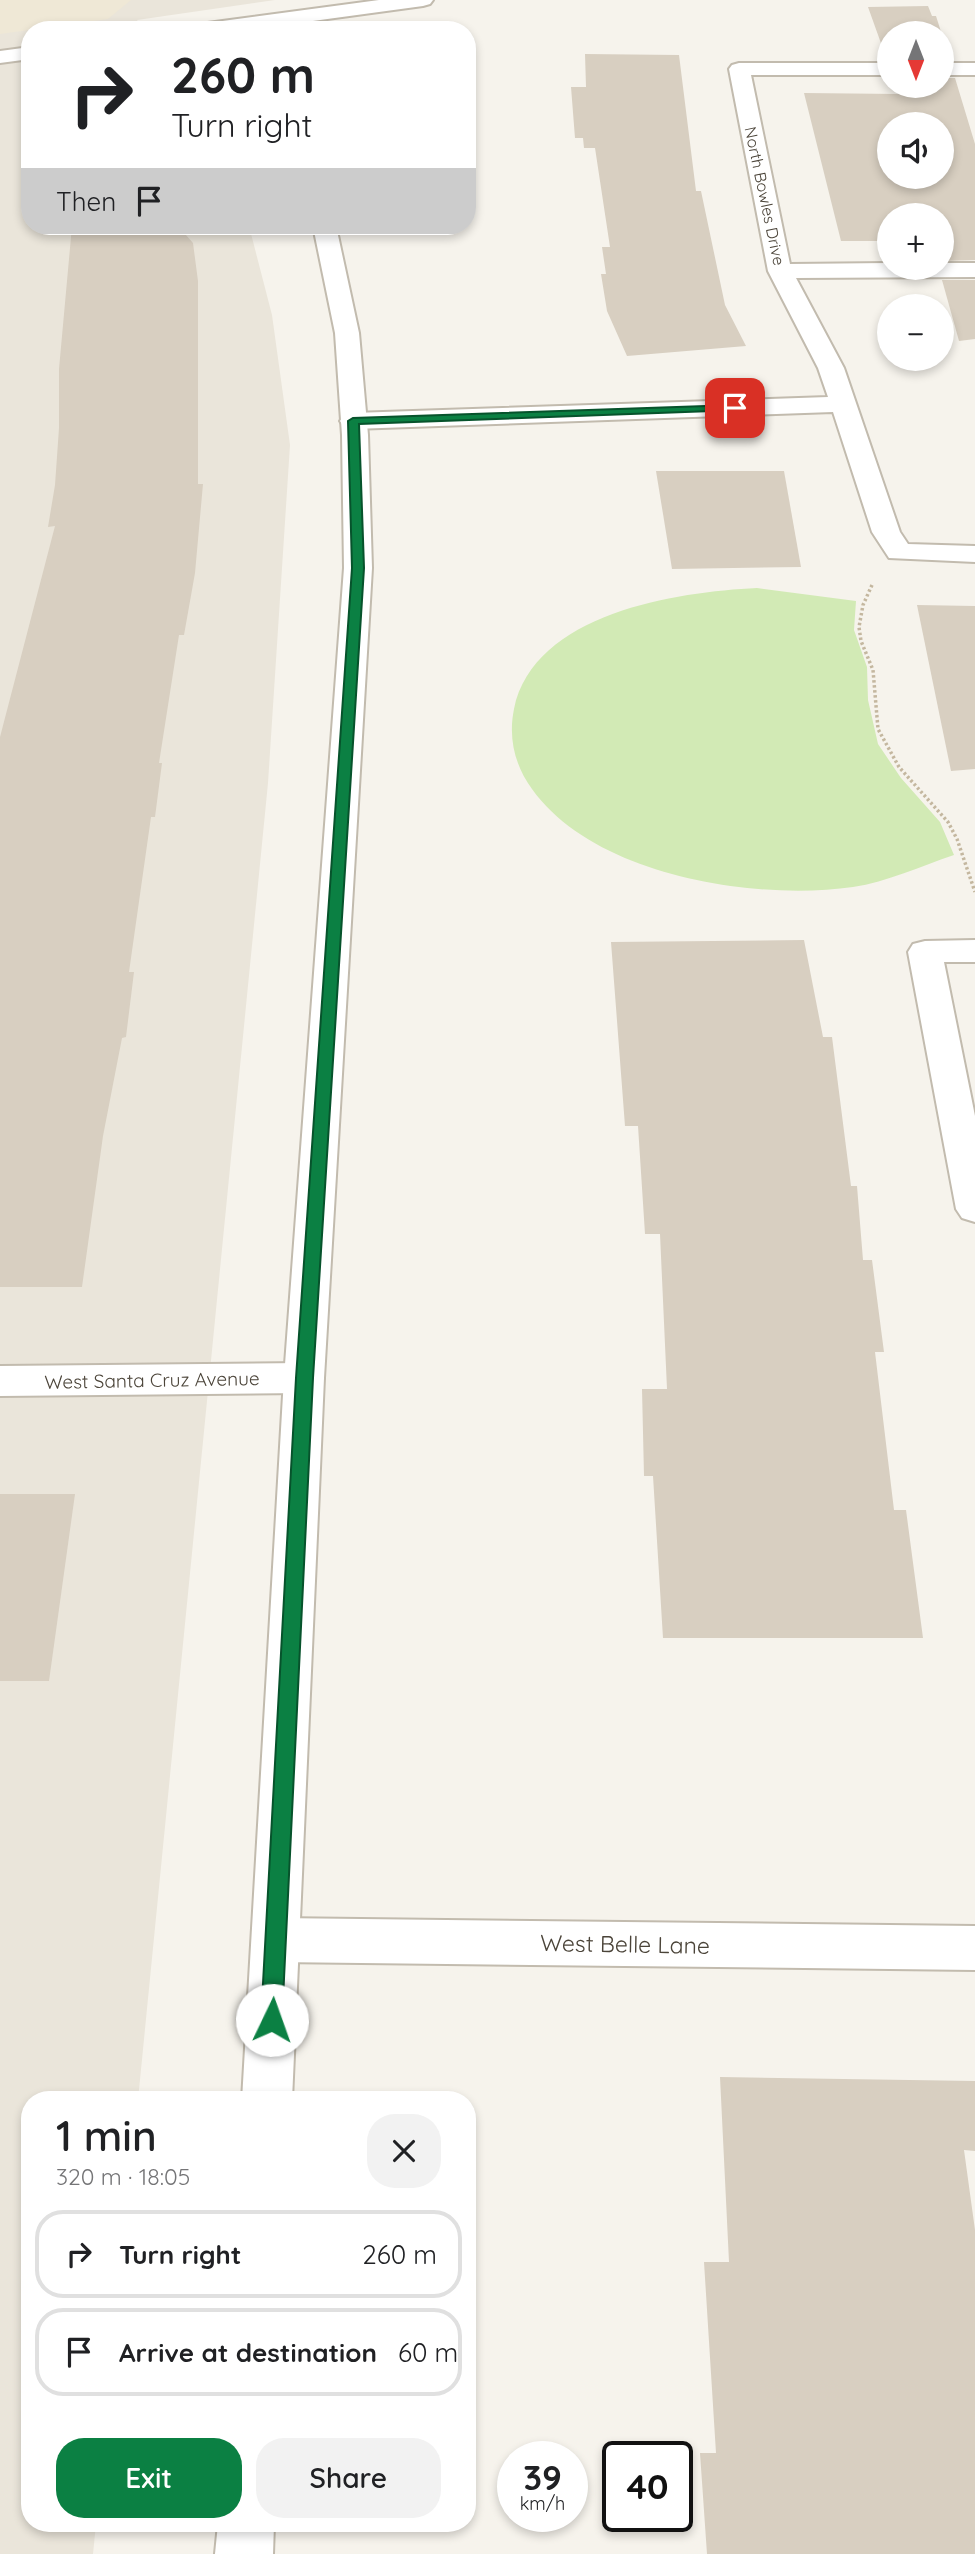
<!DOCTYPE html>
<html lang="en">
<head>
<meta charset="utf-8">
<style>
  body { margin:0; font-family:Quicksand,sans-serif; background:#f2f2f2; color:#202124; height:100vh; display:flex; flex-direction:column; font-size:26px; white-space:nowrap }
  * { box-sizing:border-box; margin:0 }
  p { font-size:23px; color:#757577 }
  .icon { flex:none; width:38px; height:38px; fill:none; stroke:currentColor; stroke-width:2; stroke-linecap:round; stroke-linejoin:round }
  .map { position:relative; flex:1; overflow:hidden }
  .sheet { position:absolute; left:21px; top:2091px; width:455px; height:441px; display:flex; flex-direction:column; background:#fff; border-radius:28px; box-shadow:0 4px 10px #0003 }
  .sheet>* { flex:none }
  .top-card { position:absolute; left:21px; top:21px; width:455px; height:214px; border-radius:28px; box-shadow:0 4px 10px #0003; background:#fff; color:#202124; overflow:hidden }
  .needle { width:46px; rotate:180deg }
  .fabs { position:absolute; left:877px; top:21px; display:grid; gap:14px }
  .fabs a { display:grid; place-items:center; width:77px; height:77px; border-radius:50%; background:#fff; box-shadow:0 4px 10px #0003; font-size:35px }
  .speed { position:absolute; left:497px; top:2441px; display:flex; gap:14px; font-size:35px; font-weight:700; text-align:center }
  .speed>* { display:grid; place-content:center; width:91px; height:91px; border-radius:50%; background:#fff; box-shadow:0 4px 10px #0003; line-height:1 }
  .speed small { font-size:18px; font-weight:400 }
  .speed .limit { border:4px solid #111; border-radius:10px; background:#fff; color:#111 }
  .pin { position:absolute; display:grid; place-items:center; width:60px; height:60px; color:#fff; margin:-30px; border-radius:14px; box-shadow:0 4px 10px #0006 }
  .me { position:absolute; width:77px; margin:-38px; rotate:3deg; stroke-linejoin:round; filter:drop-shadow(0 0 5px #0008) }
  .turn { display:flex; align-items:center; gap:24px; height:147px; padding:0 35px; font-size:32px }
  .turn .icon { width:91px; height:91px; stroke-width:2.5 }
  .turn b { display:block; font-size:49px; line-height:60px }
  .then { display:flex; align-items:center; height:66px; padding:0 35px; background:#0003; gap:14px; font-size:26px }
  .round { display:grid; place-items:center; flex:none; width:74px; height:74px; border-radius:28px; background:#f2f2f2 }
  .summary { display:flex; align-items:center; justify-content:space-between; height:119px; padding:0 35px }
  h1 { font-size:42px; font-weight:600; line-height:52px }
  .button { display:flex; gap:14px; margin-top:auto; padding:14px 35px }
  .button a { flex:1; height:80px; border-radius:28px; background:#0b8043; color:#fff; font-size:28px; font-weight:600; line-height:80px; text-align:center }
  .button a+a { background:#f2f2f2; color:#202124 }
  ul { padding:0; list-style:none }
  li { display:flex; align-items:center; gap:21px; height:88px; margin:0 14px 10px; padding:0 21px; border:4px solid #e0e0e0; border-radius:28px }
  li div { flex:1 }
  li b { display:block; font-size:26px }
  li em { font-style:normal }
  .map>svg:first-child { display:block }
</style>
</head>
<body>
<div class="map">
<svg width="975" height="2554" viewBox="0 0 975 2554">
  <rect width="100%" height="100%" fill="#f6f3ec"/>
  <polygon fill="#eae5da" points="0,0 275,0 137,20 143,30 30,30 30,226 249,226 272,315 290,445 268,783 138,2100 30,2100 30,2524 96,2524 93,2554 0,2554"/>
  <polygon fill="#efe8d6" points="0,0 131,0 108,19 0,34"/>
  <path fill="#d2eab5" d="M757,588L856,601L854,630L867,667L868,700L878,744L901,778L940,822L954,855C921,866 887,882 853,887C755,901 594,876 532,789C515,766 508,738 514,709C534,613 676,592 757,588Z"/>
  <g fill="#d8cfc1" fill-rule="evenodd">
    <polygon points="928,6 932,16 936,16 950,60 942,61 942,33 889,33 887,60 868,7"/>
    <polygon points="585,54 679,55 696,191 701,191 725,305 746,346 627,356 607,311 601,274 606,274 602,247 610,247 595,148 584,148 583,138 575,138 571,87 586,87"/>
    <path d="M942,78H955L975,144V260L942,261V215H889V241H841L804,93L899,94L896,86H942ZM889,124H942V177H889Z"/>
    <polygon points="72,226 178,226 193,243 198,281 198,484 203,484 195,573 184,635 179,635 159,763 162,763 155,817 151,817 129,972 134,972 126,1037 122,1038 103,1136 82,1287 0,1287 0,737 55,526 48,527 55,485 59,428 59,369"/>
    <polygon points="942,280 975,280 975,339 959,341"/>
    <polygon points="656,471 784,471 801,567 672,569"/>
    <polygon points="917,605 975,606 975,769 951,771"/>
    <polygon points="804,940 823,1037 832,1037 851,1186 857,1186 863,1260 872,1260 884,1352 875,1352 894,1510 906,1510 923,1638 663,1638 653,1476 644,1476 642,1389 667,1389 660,1234 645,1234 638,1126 625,1126 611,942"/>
    <polygon points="0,1494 75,1494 49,1681 0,1681"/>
    <polygon points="720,2077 975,2081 975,2151 964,2150 975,2230 975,2554 707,2554 700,2453 716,2453 704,2262 729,2262"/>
  </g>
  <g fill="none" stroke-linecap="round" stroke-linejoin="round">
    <defs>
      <g id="minor">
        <polygon points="739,63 889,63 889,75 751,75 790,264 889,263 889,268 942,268 942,263 975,263 975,277 796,278 844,368 900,532 908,544 975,546 975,562 889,558 872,532 833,412 353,429 344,427 340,421 344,415 353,413 828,397 818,368 768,271 729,69 732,65"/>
        <rect x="942" y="63" width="33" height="12"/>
        <polygon points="975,940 975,962 944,962 975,1116 975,1222 962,1218 956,1209 908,952 913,944 925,941"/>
        <polygon points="304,1363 318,1367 324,1378 318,1389 304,1393 0,1396 0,1366"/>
        <polygon points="276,1918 975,1926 975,1970 276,1962 259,1956 252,1940 259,1924"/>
      </g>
      <g id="tertiary">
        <polygon points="379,0 433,0 430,4 423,6 247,30 190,30 200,24"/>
        <polygon points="30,47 30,59 0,63 0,51"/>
        <polygon points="313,226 336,226 359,333 368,435 372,568 324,1378 292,2100 242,2100 284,1378 344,568 342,435 335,333"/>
        <polygon points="218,2524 274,2524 273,2554 215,2554"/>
      </g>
    </defs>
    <use href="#minor" stroke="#c2bbae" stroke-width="4"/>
    <use href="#tertiary" stroke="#c2bbae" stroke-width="4"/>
    <polyline stroke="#c4b79f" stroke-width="3.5" stroke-dasharray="2.5 2.5" stroke-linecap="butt" points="872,585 863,605 859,627 861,641 873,670 878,729 899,767 948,822 957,839 975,892"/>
    <use href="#minor" fill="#fff" fill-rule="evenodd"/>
    <use href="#tertiary" fill="#fff" fill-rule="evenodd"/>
  </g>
  <polygon fill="#0b8043" stroke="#07532c" stroke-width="2" points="735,405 740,408 739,410 359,424 364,568 313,1378 282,2020 279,2027 272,2030 264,2027 261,2020 296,1378 352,568 348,421 353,418"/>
  <g text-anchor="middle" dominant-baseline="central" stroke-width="5" stroke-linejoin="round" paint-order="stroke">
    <g font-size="16" fill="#4b4439" stroke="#fff">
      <text transform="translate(765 196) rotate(78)">North Bowles Drive</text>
    </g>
    <g font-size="19" fill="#4b4439" stroke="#fff">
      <text transform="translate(152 1380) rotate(-1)">West Santa Cruz Avenue</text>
    </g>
    <g font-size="23" fill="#4b4439" stroke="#fff">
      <text transform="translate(625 1944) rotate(1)">West Belle Lane</text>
    </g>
  </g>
</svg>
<div class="fabs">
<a><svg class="needle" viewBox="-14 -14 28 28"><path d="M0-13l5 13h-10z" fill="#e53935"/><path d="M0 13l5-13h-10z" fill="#757577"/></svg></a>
<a><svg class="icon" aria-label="sound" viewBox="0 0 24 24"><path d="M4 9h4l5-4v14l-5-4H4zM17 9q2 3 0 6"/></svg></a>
<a>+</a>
<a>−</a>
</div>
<div class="speed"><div>39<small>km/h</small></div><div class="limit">40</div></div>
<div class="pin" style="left:735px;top:408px;background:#d93025"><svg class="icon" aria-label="arrive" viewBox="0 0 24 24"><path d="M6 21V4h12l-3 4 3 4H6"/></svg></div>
<svg class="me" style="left:272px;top:2020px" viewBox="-20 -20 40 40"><circle r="19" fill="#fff"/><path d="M0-13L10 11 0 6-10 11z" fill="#0b8043"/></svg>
<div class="top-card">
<div class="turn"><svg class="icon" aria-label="right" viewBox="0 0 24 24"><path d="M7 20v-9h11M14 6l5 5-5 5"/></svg><div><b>260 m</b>Turn right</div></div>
<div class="then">Then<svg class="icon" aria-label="arrive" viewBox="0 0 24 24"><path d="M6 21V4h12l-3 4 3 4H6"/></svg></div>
</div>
<section class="sheet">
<div class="summary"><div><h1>1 min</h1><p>320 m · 18:05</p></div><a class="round"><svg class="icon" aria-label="close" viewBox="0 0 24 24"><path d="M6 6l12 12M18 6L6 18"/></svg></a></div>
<ul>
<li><svg class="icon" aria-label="right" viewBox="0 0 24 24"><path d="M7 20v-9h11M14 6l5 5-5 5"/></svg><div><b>Turn right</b></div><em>260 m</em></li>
<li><svg class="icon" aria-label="arrive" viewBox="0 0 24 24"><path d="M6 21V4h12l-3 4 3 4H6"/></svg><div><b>Arrive at destination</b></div><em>60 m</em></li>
</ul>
<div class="button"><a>Exit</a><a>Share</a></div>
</section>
</div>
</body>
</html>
